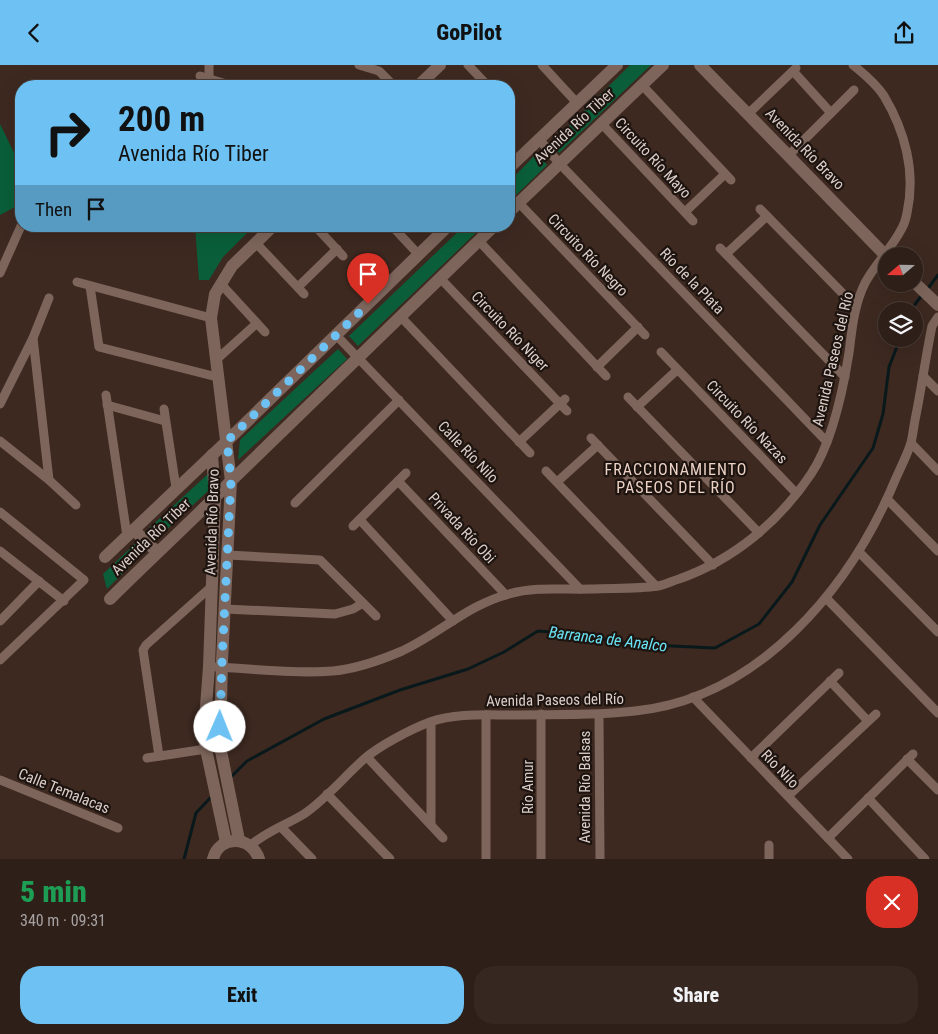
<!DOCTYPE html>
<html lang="en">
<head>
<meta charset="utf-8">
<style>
  body { margin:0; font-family:"Roboto Condensed",sans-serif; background:#362721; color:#f1f3f6; height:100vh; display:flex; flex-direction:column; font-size:19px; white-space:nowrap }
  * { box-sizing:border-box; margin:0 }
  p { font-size:16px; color:#a7a2a2 }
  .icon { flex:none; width:28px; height:28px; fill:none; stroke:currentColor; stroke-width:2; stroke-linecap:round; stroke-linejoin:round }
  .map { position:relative; height:794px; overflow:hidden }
  .details { display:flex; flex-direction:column; background:#2e1f18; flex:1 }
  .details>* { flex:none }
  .guide { position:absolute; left:15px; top:15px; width:500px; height:152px; border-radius:20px; box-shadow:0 5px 20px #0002,0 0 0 1px #493d37; background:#6dc2f3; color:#111; overflow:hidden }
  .needle { width:32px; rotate:250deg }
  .controls { position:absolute; left:878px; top:182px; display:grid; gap:10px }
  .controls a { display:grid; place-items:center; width:45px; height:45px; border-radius:50%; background:#2e1f18; box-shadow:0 5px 20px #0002,0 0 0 1px #493d37; font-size:25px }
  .pin { position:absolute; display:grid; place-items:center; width:42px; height:42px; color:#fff; margin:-51px -21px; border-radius:50% 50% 50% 0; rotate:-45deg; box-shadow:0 0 5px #0007 }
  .pin .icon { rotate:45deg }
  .me { position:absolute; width:55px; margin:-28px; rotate:1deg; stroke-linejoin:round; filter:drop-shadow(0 0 4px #0008) }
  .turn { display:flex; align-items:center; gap:18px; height:105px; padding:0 20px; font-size:22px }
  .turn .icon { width:65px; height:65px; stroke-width:2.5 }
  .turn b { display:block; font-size:35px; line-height:42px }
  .then { display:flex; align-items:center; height:48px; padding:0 20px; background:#0003; gap:10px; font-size:19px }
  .round { display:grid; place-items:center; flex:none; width:52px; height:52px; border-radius:20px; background:#362721 }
  .summary { display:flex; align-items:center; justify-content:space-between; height:85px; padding:0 20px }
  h1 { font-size:30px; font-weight:800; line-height:38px; color:#1e9e55 }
  .action { display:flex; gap:10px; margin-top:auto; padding:10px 20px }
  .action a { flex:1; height:58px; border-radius:20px; background:#6dc2f3; color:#111; font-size:20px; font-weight:800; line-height:58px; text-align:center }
  .action a+a { background:#362721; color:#f1f3f6 }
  header { display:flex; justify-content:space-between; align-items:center; height:65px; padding:0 20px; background:#6dc2f3; color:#111; font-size:22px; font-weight:800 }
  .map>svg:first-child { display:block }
</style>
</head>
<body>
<header><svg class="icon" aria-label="back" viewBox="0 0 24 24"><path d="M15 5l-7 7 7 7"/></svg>GoPilot<svg class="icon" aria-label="share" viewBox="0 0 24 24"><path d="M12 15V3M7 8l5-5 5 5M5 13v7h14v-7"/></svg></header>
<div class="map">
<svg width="938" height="794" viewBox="0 0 938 794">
  <rect width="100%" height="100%" fill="#3d2920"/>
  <g fill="#0a5f3a">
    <polygon points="630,0 651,0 559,88 551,79"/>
    <polygon points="0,59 21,102 21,139 0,150"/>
    <polygon points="538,87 547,100 509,137 509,117"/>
    <polygon points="195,161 254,161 223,192 209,215 199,215"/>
    <polygon points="464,161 483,161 358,281 349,271"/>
    <polygon points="338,284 347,294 238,395 240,375"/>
    <polygon points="209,408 208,426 153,477 145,467"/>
    <polygon points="138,476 147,484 107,524 103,509"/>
  </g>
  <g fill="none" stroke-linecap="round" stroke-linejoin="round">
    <g stroke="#09191b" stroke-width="3">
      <polyline points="926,226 938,210"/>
      <polyline points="910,246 922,230"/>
      <polyline points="230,713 247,696 324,654 400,625 468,604 504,587 538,566 578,569 628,579 715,583 759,559 792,517 820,460 873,383 883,349 889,302 900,274"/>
      <polyline points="184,794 196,748 213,730"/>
    </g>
    <g stroke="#7d655b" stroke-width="9">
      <polyline points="209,0 209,14"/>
      <polyline points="359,0 379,6 394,21"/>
      <polyline points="468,0 488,21"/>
      <polyline points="542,0 577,38"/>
      <polyline points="793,6 831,48"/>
      <polyline points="200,11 233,21"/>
      <polyline points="642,20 731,115"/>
      <polyline points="748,49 796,3"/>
      <polyline points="601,58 693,156"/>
      <polyline points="539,74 559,98 827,377"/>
      <polyline points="788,91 854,25"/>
      <polyline points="518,137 645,270"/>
      <polyline points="760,144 856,242"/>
      <polyline points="685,147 725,109"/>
      <polyline points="315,161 343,191"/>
      <polyline points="392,161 419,190"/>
      <polyline points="479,176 606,311"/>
      <polyline points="256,178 304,229"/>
      <polyline points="720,183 845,312"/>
      <polyline points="726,189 767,151"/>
      <polyline points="0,208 21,161"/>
      <polyline points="440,213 567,346"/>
      <polyline points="77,217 211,253"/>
      <polyline points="221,219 265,267"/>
      <polyline points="90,221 99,282 217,312"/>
      <polyline points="298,222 337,184"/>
      <polyline points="400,251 530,388"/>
      <polyline points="336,270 580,524"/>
      <polyline points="33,273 49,415"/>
      <polyline points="661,287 796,428"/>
      <polyline points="216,295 256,259"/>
      <polyline points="597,302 638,262"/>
      <polyline points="923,311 938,326"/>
      <polyline points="106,330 127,471"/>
      <polyline points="628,332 759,468"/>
      <polyline points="0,339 33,273 49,233"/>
      <polyline points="107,340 165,356"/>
      <polyline points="637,342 677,305"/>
      <polyline points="164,344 176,423"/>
      <polyline points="591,373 713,500"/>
      <polyline points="0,376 49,415 76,440"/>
      <polyline points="519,377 565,334"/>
      <polyline points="911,378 938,406"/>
      <polyline points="546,406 656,521"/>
      <polyline points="398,416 505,529"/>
      <polyline points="557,417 598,380"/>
      <polyline points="887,434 938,486"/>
      <polyline points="295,438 399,335"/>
      <polyline points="0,447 84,515 0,595"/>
      <polyline points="360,455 453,556"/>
      <polyline points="353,461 406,408"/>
      <polyline points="0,486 64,536"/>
      <polyline points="859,487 938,567"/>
      <polyline points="228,490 320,495 376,551"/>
      <polyline points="826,533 938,648"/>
      <polyline points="225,544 335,549 353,544 363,538"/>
      <polyline points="0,556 39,516"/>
      <path d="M216,602C255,604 295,609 333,606C355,604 381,595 402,586C439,569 469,539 509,529C536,521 564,525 591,524C613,523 637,524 658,521C665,520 672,516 679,514C733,495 779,457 811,409C832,378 843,325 849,288C852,264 854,240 865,218C875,199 892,183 902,163C905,158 906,153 907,148C916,107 905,66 884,31C877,20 863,8 853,0"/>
      <polyline points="830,616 868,656"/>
      <polyline points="693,632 848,794"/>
      <polyline points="599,650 600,794"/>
      <polyline points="159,691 143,585 146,580 211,522"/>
      <polyline points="367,692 443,773"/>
      <polyline points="147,693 206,684"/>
      <polyline points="751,693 839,608"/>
      <polyline points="907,694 938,725"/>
      <polyline points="0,715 118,763"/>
      <polyline points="327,729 390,794"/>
      <polyline points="788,731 876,649"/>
      <polyline points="868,733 925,794"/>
      <polyline points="431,759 431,657"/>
      <polyline points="281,762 312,794"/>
      <polyline points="828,773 913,689"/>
      <path d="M251,780C267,766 286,760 304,749C326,734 344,712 364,694C379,681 411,664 430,657C455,648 485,650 511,650C552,649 593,651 635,646C760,633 851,522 896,413C901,402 907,390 911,378C913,369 914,359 916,350C922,320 926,290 932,261L938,252"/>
      <polyline points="486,794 486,650"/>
      <polyline points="541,794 541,649"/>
      <polyline points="769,794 769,780"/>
    </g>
    <g stroke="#7d655b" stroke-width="12">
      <polyline points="700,0 886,191"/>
      <polyline points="418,21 440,0"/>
      <polyline points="509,103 617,0"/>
      <polyline points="509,147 663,0"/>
      <polyline points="914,217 938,240"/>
      <polyline points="212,390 215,432 209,602 204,668 206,684 226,777"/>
      <polyline points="134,465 157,487"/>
      <polyline points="105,492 227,376 448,161"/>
      <path d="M110,534C150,494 192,456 231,416L494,161"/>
      <polyline points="239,775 220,681 222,596 231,416 211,253 215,229 232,201 273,161"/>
      <path d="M213,794C219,769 252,771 259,794"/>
    </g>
  </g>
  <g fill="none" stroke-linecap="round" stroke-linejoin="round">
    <polyline stroke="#6dc2f3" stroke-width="9" stroke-dasharray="0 16.2" points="220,662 222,596 231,416 227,376 368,239"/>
  </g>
  <g text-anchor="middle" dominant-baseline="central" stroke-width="4.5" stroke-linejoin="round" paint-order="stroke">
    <g font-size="15" fill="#dccec8" stroke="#1d1410">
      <text transform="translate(574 61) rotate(-43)">Avenida Río Tiber</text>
      <text transform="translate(805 84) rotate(46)">Avenida Río Bravo</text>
      <text transform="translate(653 93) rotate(47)">Circuito Río Mayo</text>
      <text transform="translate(588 190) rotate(46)">Circuito Río Negro</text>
      <text transform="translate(692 216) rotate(46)">Río de la Plata</text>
      <text transform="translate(510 266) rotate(46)">Circuito Río Niger</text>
      <text transform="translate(833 294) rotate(-77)">Avenida Paseos del Río</text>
      <text transform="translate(747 357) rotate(46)">Circuito Río Nazas</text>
      <text transform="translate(468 387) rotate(46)">Calle Río Nilo</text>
      <text transform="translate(212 457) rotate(-88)">Avenida Río Bravo</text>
      <text transform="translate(462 463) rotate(47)">Privada Río Obi</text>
      <text transform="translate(151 472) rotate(-44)">Avenida Río Tiber</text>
      <text transform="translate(555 635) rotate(-1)">Avenida Paseos del Río</text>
      <text transform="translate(780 704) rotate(46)">Río Nilo</text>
      <text transform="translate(528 722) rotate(-90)">Río Amur</text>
      <text transform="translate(585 722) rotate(-90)">Avenida Río Balsas</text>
      <text transform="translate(64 726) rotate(22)">Calle Temalacas</text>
    </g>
    <g font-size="16" letter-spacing="1" fill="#ecd1c5" stroke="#1d1410">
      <text x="676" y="404">FRACCIONAMIENTO<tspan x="676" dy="18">PASEOS DEL RÍO</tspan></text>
    </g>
    <g font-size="16" font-style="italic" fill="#69e4f6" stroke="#1d1410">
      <text transform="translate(608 574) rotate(7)">Barranca de Analco</text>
    </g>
  </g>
</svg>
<div class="controls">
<a><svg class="needle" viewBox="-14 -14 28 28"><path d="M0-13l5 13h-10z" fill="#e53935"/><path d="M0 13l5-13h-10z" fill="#a7a2a2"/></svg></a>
<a><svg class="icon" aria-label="layers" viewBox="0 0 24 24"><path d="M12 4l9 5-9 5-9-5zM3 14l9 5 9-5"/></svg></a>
</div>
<div class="pin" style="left:368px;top:239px;background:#d93025"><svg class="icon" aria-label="arrive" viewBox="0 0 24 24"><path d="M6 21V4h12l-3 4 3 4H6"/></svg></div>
<svg class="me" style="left:220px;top:662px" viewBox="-20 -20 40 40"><circle r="19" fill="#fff"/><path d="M0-13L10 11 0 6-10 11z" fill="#6dc2f3"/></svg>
<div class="guide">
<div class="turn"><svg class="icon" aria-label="right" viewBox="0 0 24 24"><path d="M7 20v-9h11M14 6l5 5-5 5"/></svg><div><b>200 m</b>Avenida Río Tiber</div></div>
<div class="then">Then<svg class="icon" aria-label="arrive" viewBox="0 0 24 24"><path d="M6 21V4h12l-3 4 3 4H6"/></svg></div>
</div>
</div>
<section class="details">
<div class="summary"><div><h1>5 min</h1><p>340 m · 09:31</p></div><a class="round" style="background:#d93025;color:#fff"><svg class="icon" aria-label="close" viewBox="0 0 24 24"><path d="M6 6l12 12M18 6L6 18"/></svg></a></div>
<div class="action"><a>Exit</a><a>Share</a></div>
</section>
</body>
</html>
